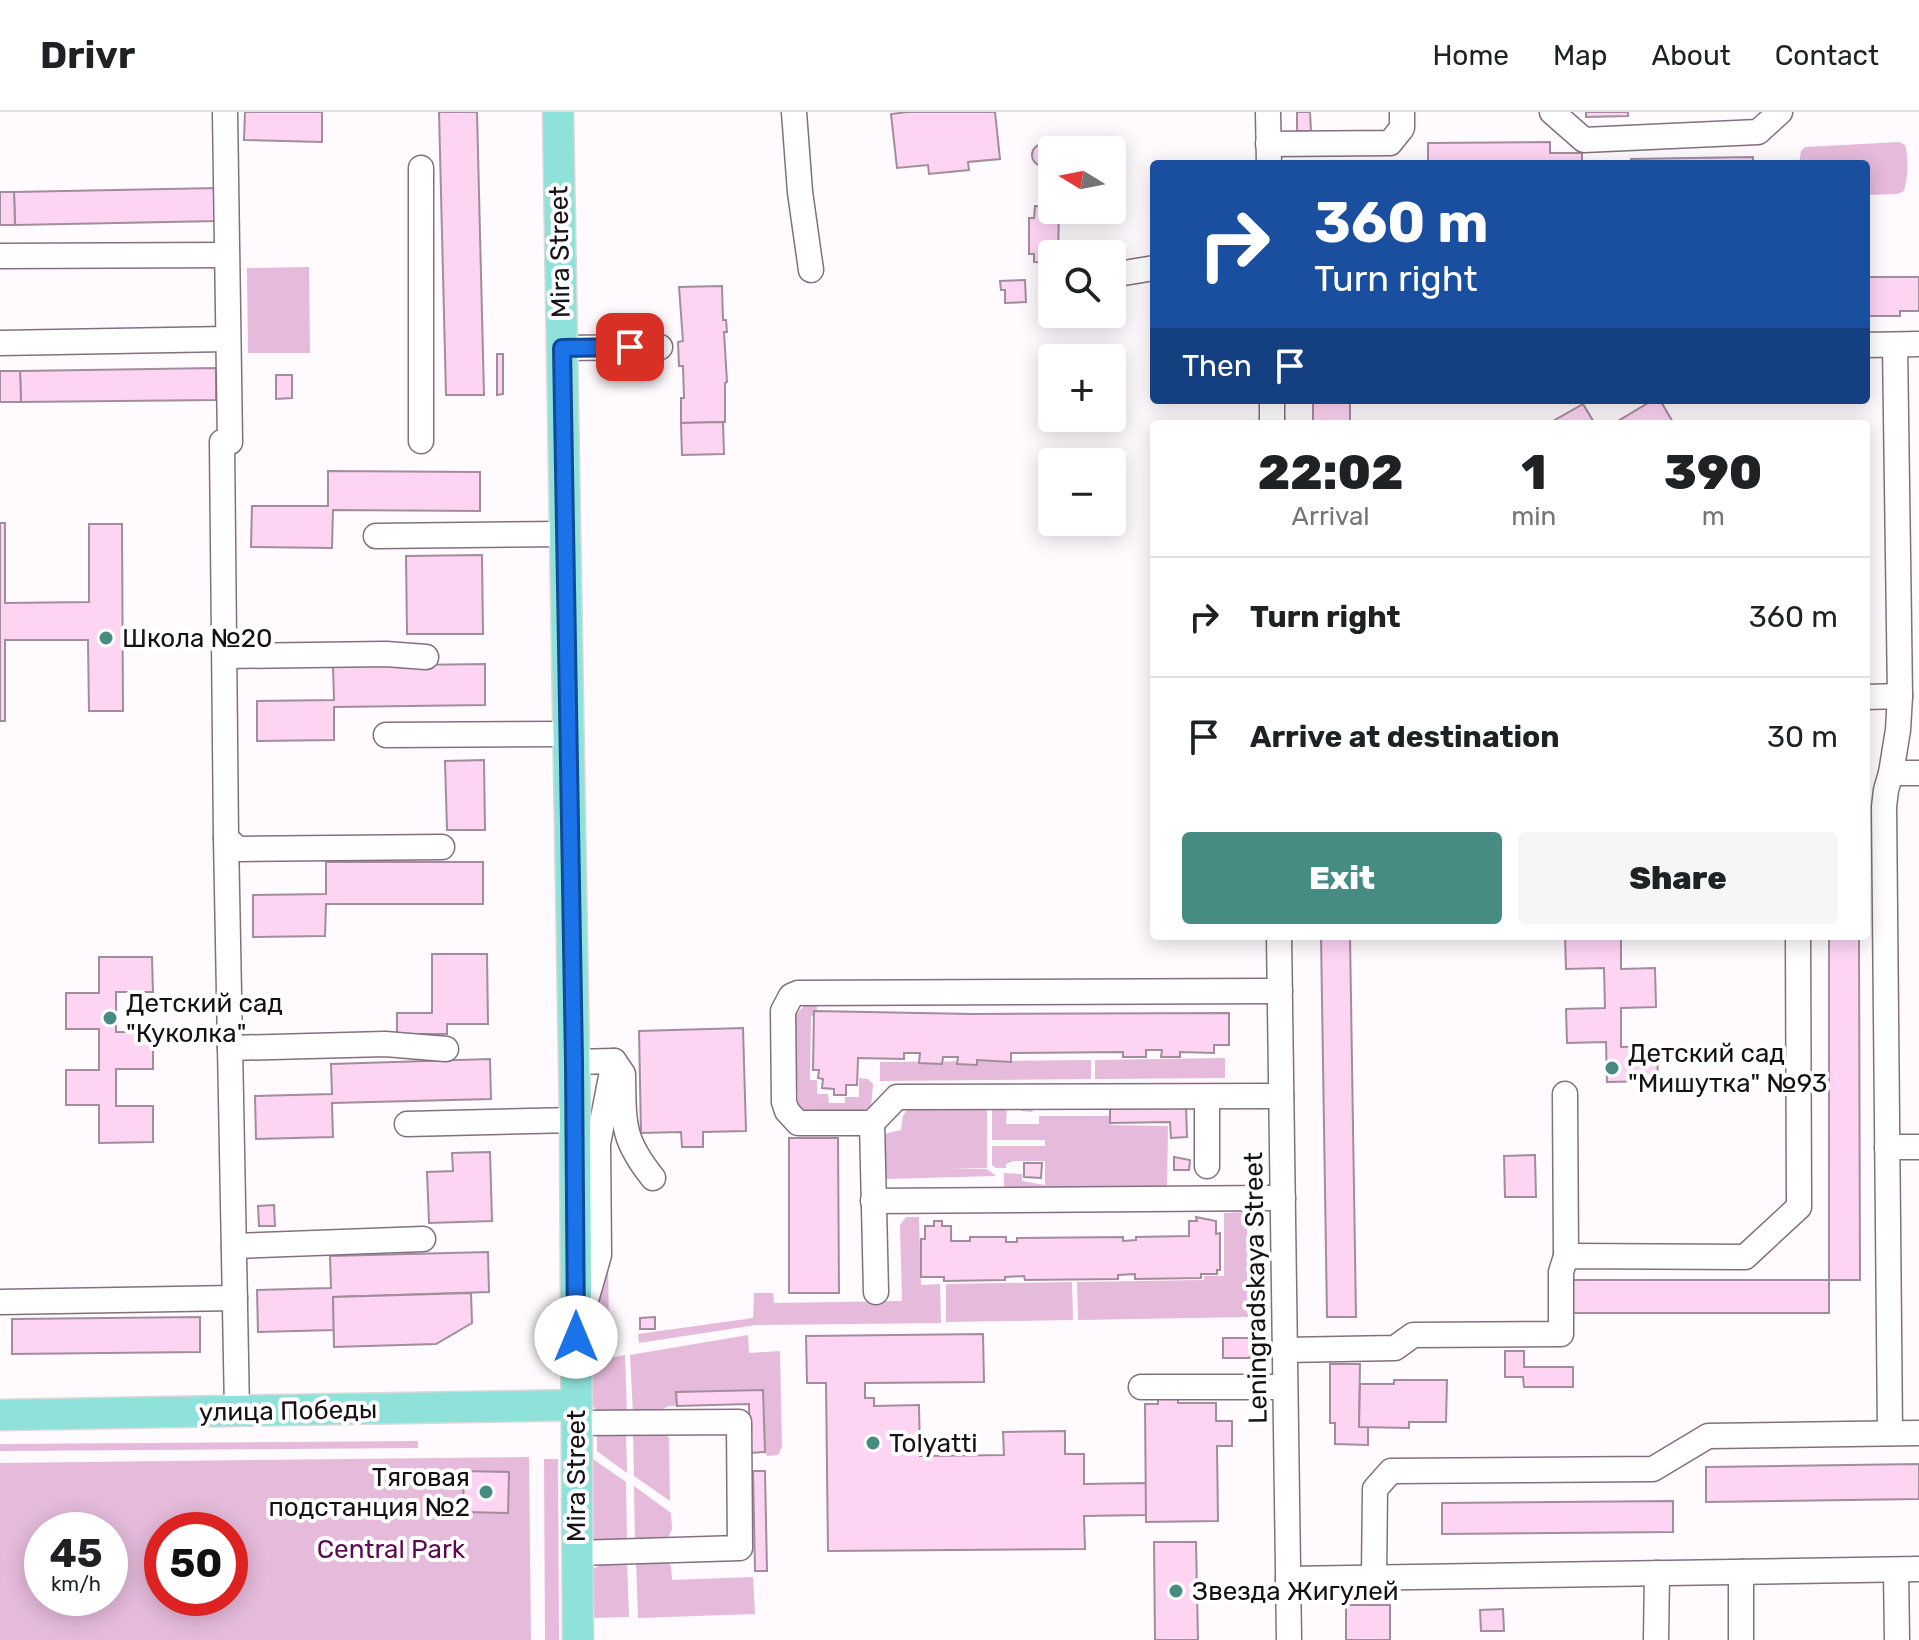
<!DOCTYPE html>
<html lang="en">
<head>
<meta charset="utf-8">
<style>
  body { margin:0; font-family:Rubik,sans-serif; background:#f6f6f6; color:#202124; height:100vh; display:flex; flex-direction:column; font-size:30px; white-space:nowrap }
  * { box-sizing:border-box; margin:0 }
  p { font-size:26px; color:#757577 }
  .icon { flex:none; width:44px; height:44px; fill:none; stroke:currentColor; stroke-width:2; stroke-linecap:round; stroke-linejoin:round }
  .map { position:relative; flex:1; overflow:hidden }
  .sheet { position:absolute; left:1150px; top:308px; width:720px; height:520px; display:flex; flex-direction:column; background:#fff; border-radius:8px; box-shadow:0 4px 20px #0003 }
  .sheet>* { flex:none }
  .hud { position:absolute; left:1150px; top:48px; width:720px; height:244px; border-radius:8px; box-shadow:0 4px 20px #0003; background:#1a4fa0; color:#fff; overflow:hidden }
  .needle { width:52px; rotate:280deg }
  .tools { position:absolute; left:1038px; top:24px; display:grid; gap:16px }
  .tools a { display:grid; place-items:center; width:88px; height:88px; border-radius:8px; background:#fff; box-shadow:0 4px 20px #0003; font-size:40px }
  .speed { position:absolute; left:24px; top:1400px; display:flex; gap:16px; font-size:40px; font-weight:700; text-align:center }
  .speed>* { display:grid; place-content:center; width:104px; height:104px; border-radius:50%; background:#fff; box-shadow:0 4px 20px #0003; line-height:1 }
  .speed small { font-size:20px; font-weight:400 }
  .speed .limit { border:12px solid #d22; background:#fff; color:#111 }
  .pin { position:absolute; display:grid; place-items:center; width:68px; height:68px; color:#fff; margin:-34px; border-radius:16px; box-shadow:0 4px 12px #0006 }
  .me { position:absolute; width:88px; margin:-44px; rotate:0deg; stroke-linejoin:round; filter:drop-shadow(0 0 6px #0008) }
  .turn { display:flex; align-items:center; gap:28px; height:168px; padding:0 32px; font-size:36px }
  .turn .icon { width:104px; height:104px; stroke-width:2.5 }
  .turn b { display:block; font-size:56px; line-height:68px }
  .then { display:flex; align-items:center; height:76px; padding:0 32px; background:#0003; gap:16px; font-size:30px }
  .eta { display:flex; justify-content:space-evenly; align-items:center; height:136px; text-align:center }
  .eta b { font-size:48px; font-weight:800; line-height:56px }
  .cta { display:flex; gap:16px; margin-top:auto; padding:16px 32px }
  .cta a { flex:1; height:92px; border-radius:8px; background:#468c83; color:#fff; font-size:32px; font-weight:800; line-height:92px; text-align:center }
  .cta a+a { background:#f6f6f6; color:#202124 }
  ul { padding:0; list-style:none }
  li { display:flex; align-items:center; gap:24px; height:120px; padding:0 32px; border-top:2px solid #e0e0e0 }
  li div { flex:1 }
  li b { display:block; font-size:30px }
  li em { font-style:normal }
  header { display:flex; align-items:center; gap:48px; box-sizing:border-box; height:112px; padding:0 40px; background:#fff; border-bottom:2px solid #e0e0e0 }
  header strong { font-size:38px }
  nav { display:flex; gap:44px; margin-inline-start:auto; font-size:28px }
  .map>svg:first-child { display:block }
</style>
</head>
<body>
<header>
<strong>Drivr</strong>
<nav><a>Home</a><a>Map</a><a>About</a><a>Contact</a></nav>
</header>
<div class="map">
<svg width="1919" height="1528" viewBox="0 0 1919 1528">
  <rect width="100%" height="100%" fill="#fffafd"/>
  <g fill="#e5bada" fill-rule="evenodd">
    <path d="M1899,30L1905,33C1909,46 1908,65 1904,79L1897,82L1866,83V52H1799L1801,39L1805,35Z"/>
    <polygon points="309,155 310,241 248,241 247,156"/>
    <polygon points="805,893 817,893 817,903 811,904 810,968 817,968 817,982 828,982 829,991 845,991 845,985 859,985 859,966 868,967 873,972 871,996 863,999 806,999 798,995 795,903"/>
    <polygon points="1225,946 1225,966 1095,967 1095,948"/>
    <polygon points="1091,948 1091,967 880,969 880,950"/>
    <polygon points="1008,987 1027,991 1033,1000 1021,999 1021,992 1007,992 1006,1012 1039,1012 1039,1004 1110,1004 1110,1013 1168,1014 1167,1079 1004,1081 1004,1061 1022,1062 1022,1069 1045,1073 1045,1049 1013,1049 1006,1052 1006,1056 996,1056 992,1053 992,1034 1045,1034 1045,1028 992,1028 992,994"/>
    <polygon points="987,995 987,1056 947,1057 987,1057 996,1064 884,1067 884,1022 901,1018 903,1004 908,996"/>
    <polygon points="1247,1100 1248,1205 1078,1208 1077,1170 1204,1168 1204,1164 1224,1164 1224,1101"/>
    <polygon points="906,1105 919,1105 921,1173 940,1172 941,1211 756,1213 639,1231 638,1222 753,1206 754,1181 773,1181 774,1191 902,1189 900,1113"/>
    <polygon points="608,1137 609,1235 590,1238 590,1218"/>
    <polygon points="1072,1170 1073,1208 946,1210 946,1172"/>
    <polygon points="748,1223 749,1241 780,1239 782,1335 778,1343 767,1344 765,1340 762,1278 677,1280 677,1294 668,1294 658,1301 633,1302 630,1243"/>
    <polygon points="625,1243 627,1302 599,1300 591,1293 590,1250"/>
    <polygon points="633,1320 662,1320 669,1326 670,1389 634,1364"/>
    <polygon points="626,1321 627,1361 597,1339 597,1323"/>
    <polygon points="418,1329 418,1336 0,1339 0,1332"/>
    <path d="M529,1345L531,1528H0V1351ZM42,1418H110V1486H42ZM162,1418H230V1486H162Z"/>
    <polygon points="590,1345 626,1370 627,1434 592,1431"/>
    <polygon points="544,1347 558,1347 559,1528 545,1528"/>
    <polygon points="634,1374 671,1401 672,1417 667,1428 635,1433"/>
    <polygon points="636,1448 666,1448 671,1454 672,1468 753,1465 755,1502 638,1506"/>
    <polygon points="627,1449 629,1505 593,1506 593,1457 603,1451"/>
  </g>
  <g fill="#fed4f3" stroke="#a18d9c" stroke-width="2">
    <polygon points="245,0 322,0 322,30 244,28"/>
    <polygon points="439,0 477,0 484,283 446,283"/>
    <polygon points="907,0 995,0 1000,47 968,50 969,58 929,62 928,53 897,56 891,2"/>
    <polygon points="1297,0 1310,0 1311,19 1297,19"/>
    <polygon points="1586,0 1628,0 1628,4 1586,5"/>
    <polygon points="1550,30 1550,41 1582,41 1582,52 1428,52 1428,31"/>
    <circle cx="1043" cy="43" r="11"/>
    <polygon points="1753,45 1753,52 1631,52 1631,47"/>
    <polygon points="217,76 218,109 15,113 14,80"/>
    <polygon points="0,80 14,80 15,113 0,113"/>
    <polygon points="1035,94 1052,95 1052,98 1059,98 1058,142 1052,142 1052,151 1034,150 1034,142 1029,142 1029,106 1034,106"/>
    <polygon points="1866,165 1919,165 1919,199 1900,199 1900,204 1866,204"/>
    <polygon points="1025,168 1026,190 1005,191 1005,178 1001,178 1000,169"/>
    <polygon points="722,174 723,208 726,208 727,220 724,220 727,270 725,271 725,310 681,311 681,286 684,286 683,254 679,254 678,230 683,229 679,175"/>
    <polygon points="497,242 503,242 503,282 497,283"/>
    <polygon points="216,256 216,288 21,290 20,259"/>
    <polygon points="0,259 20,259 21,290 0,290"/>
    <polygon points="276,263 292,263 292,286 276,287"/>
    <rect x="1313" y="288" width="37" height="24"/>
    <polygon points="1653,288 1660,288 1674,312 1613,312"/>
    <polygon points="1583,292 1595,312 1555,312 1553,309"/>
    <polygon points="723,310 724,342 682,343 681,311"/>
    <polygon points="328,359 480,360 480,399 333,398 332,436 251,435 252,394 328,394"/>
    <polygon points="0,411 5,411 5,491 89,490 89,412 122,412 123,599 89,599 88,528 5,528 5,609 0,609"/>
    <polygon points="482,443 483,522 407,522 406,444"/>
    <polygon points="485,552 485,593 334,595 334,628 257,629 257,589 334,588 333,554"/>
    <polygon points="484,648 485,718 447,718 445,649"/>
    <polygon points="326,750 483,750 483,792 326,792 325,824 253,825 253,783 326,782"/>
    <polygon points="1321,824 1350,824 1356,1205 1327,1205"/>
    <polygon points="1565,824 1621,824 1621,857 1655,856 1656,895 1621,896 1621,935 1657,934 1658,969 1607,970 1606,930 1567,931 1566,897 1605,896 1604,856 1566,857"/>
    <polygon points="1829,824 1859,824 1860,1168 1829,1168"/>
    <polygon points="432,842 487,842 488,912 447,912 447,922 397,922 397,901 432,901"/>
    <polygon points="99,845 152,845 153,880 116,880 116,920 153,920 153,957 116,957 116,994 153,994 153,1030 99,1031 99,993 66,993 66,958 99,958 99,917 66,917 66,881 99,881"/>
    <polygon points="814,899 972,902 1229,901 1229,933 1214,933 1214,941 1180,940 1180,945 1161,945 1162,938 1146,938 1146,945 1123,945 1123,940 1011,941 1011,950 977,948 977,953 957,952 958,945 943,945 942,952 919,951 920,941 904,941 904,947 858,946 857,973 846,973 846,983 834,983 834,977 822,976 823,967 818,966 819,958 813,958"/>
    <polygon points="743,916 746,1019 703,1020 703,1035 682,1035 681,1020 641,1021 639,919"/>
    <polygon points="490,947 491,987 332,991 333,1025 256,1027 255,984 332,982 331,952"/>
    <polygon points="1186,993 1187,1025 1171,1026 1170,1010 1110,1011 1110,995"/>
    <polygon points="789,1026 838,1026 839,1181 789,1181"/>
    <polygon points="490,1040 492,1109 429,1111 427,1060 453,1059 452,1041"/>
    <polygon points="1535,1043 1536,1085 1505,1085 1504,1044"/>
    <polygon points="1174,1045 1190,1048 1189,1058 1174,1058"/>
    <polygon points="1024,1051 1042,1051 1041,1066 1024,1065"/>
    <polygon points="274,1093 275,1114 259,1114 258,1094"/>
    <polygon points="1196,1105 1216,1109 1216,1122 1220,1121 1220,1158 1217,1158 1217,1162 1201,1162 1201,1166 1135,1167 1135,1162 1118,1163 1118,1167 1025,1168 1024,1164 1005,1165 1005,1168 944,1169 944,1165 921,1165 921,1127 925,1127 925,1114 934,1114 934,1109 942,1109 942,1114 951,1114 951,1129 970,1129 970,1125 1006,1125 1006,1130 1017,1130 1017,1126 1123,1125 1123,1129 1136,1128 1136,1125 1189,1124 1189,1109 1197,1109"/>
    <polygon points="488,1140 489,1180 333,1185 334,1218 258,1220 257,1178 331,1176 330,1144"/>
    <rect x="1569" y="1168" width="260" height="33"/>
    <polygon points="471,1181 472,1211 436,1232 334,1235 333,1185"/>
    <polygon points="200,1205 200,1240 12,1242 12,1207"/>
    <polygon points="655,1205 655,1217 640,1217 640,1206"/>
    <polygon points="983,1222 984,1270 865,1271 865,1286 874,1286 874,1294 919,1293 920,1344 1004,1343 1003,1320 1065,1319 1065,1342 1084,1342 1084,1372 1146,1371 1146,1403 1084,1404 1085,1437 828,1439 826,1271 807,1271 806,1224"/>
    <rect x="1223" y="1226" width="27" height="20"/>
    <polygon points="1505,1239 1524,1239 1524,1255 1573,1255 1573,1275 1524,1275 1523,1265 1505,1265"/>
    <polygon points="1330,1252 1360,1252 1359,1315 1368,1315 1368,1333 1335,1332 1335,1311 1330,1311"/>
    <polygon points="1394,1268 1447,1268 1446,1310 1409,1310 1409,1316 1359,1315 1360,1272 1394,1272"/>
    <polygon points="763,1278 765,1340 750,1341 749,1292 677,1294 676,1280"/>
    <polygon points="1158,1280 1178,1280 1178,1291 1216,1291 1216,1309 1232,1309 1232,1334 1217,1334 1218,1409 1146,1410 1145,1292 1158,1292"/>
    <polygon points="1919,1352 1919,1387 1706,1390 1706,1355"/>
    <polygon points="464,1359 509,1360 508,1401 463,1400"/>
    <polygon points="753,1359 765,1359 767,1459 755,1459"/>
    <polygon points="1673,1389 1673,1420 1442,1422 1442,1391"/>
    <polygon points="1154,1430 1196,1430 1198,1528 1155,1528"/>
    <rect x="1346" y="1493" width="44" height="35"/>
    <polygon points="1503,1497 1504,1519 1481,1519 1480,1498"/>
  </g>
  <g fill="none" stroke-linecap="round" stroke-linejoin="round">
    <defs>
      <g id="minor">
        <polyline points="225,0 230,330"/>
        <polyline points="794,0 800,80 811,158"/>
        <polyline points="1268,0 1269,52"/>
        <polyline points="1552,0 1584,28 1758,20 1780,0"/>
        <polyline points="1268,32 1390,31 1402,16 1402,0"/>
        <polyline points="421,56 421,329"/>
        <polyline points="0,144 226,143"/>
        <polyline points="1112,163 1154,156"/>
        <polyline points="0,231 227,227"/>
        <polyline points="1866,233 1919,232"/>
        <polyline points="1895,233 1900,584"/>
        <polyline points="562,236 660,235"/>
        <polyline points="1272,288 1272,312"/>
        <polyline points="222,330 226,726 237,1299"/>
        <polyline points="376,424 565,422"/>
        <polyline points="225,544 386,542 426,545"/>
        <polyline points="1866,585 1900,584 1898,618 1891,661 1919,661"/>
        <polyline points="386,623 568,622"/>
        <polyline points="226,726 238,737 442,735"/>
        <polyline points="1279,824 1289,1528"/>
        <polyline points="1280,879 798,881 791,884 783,899 784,990 787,999 798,1011 872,1011 897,985 1281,984"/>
        <polyline points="230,936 385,932 446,937"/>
        <path d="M574,950L614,949L623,962C624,1011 621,1026 653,1066"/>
        <polyline points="1565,982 1566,1144"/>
        <polyline points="1207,985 1207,1054"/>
        <polyline points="872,1011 876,1180"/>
        <polyline points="407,1012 575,1008"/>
        <polyline points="1887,1035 1919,1035"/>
        <polyline points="873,1089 1283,1086"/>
        <polyline points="234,1134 423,1127"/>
        <polyline points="0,1190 235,1186"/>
        <polyline points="583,1199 599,1143 598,1032 614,949"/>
        <polyline points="1285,1238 1395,1236 1413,1223 1561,1222 1561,1160 1566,1144 1745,1145 1799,1095 1798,824"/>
        <polyline points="1141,1275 1275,1275"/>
        <polyline points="576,1311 739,1310 740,1436 576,1441"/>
        <polyline points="1890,1321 1884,695 1886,678 1891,661"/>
        <polyline points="1896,1458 1897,1528"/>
        <polyline points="1374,1466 1375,1377 1391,1359 1653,1357 1708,1324 1919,1321"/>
        <polyline points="1288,1467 1919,1457"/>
        <polyline points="1656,1528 1657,1461"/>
        <polyline points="1741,1528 1741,1460"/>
      </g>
      <g id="major">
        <polyline points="558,0 575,1008 578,1528"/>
        <polyline points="0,1303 576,1293"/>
      </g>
    </defs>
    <use href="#minor" stroke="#82707e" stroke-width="27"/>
    <use href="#major" stroke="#dad9da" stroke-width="33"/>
    <use href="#minor" stroke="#fff" stroke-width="24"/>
    <use href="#major" stroke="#8fe2d9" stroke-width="30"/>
  </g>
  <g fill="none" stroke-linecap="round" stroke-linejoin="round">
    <defs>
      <polyline id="route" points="576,1225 574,950 562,236 630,235"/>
    </defs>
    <use href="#route" stroke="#114b97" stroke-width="20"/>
    <use href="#route" stroke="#1a73e8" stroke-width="14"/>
  </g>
  <g fill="#468c83" stroke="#fff" stroke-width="3">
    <circle cx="106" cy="526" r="8"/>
    <circle cx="110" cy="906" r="8"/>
    <circle cx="1612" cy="956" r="8"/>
    <circle cx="873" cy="1331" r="8"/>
    <circle cx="486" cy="1380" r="8"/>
    <circle cx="1176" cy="1479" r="8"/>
  </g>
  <g text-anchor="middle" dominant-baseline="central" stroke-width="8" stroke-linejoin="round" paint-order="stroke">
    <g font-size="26" fill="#171016" stroke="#fff">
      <text transform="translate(560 140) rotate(-91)">Mira Street</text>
      <text transform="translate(1256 1176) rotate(-91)">Leningradskaya Street</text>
      <text transform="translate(288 1299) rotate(-1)">улица Победы</text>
      <text transform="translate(576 1364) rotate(-90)">Mira Street</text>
    </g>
    <g font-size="26" fill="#171016" stroke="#fff" text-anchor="start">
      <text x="122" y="526">Школа №20</text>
      <text x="126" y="891">Детский сад<tspan x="126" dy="30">"Куколка"</tspan></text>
      <text x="1628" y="941">Детский сад<tspan x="1628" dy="30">"Мишутка" №93</tspan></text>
      <text x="889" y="1331">Tolyatti</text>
      <text x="470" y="1365" text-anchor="end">Тяговая<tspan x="470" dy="30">подстанция №2</tspan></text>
      <text x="1192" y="1479">Звезда Жигулей</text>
    </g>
    <g font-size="26" fill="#5b0b4f" stroke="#fff">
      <text x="391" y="1437">Central Park</text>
    </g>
  </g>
</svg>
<div class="tools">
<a><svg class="needle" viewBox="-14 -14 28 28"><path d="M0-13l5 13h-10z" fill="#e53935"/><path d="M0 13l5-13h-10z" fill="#757577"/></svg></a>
<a><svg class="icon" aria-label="search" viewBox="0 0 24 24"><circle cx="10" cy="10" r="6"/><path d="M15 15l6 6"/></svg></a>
<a>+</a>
<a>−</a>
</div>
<div class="speed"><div>45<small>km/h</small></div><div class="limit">50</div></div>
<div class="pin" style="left:630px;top:235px;background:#d93025"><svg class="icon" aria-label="arrive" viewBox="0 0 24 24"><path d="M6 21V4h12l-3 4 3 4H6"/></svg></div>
<svg class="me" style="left:576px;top:1225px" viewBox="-20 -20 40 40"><circle r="19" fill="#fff"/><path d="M0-13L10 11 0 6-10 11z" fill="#1a73e8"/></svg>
<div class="hud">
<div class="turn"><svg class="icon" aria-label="right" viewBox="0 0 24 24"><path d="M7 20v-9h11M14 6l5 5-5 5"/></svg><div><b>360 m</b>Turn right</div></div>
<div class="then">Then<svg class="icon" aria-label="arrive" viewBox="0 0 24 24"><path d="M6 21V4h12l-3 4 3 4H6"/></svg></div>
</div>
<section class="sheet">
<div class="eta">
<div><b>22:02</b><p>Arrival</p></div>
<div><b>1</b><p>min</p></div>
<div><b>390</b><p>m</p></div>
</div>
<ul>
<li><svg class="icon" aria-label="right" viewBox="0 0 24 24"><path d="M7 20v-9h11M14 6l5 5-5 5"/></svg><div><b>Turn right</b></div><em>360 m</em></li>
<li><svg class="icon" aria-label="arrive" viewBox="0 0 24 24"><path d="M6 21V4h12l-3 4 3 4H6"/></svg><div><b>Arrive at destination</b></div><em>30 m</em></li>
</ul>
<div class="cta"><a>Exit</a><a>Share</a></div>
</section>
</div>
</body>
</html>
